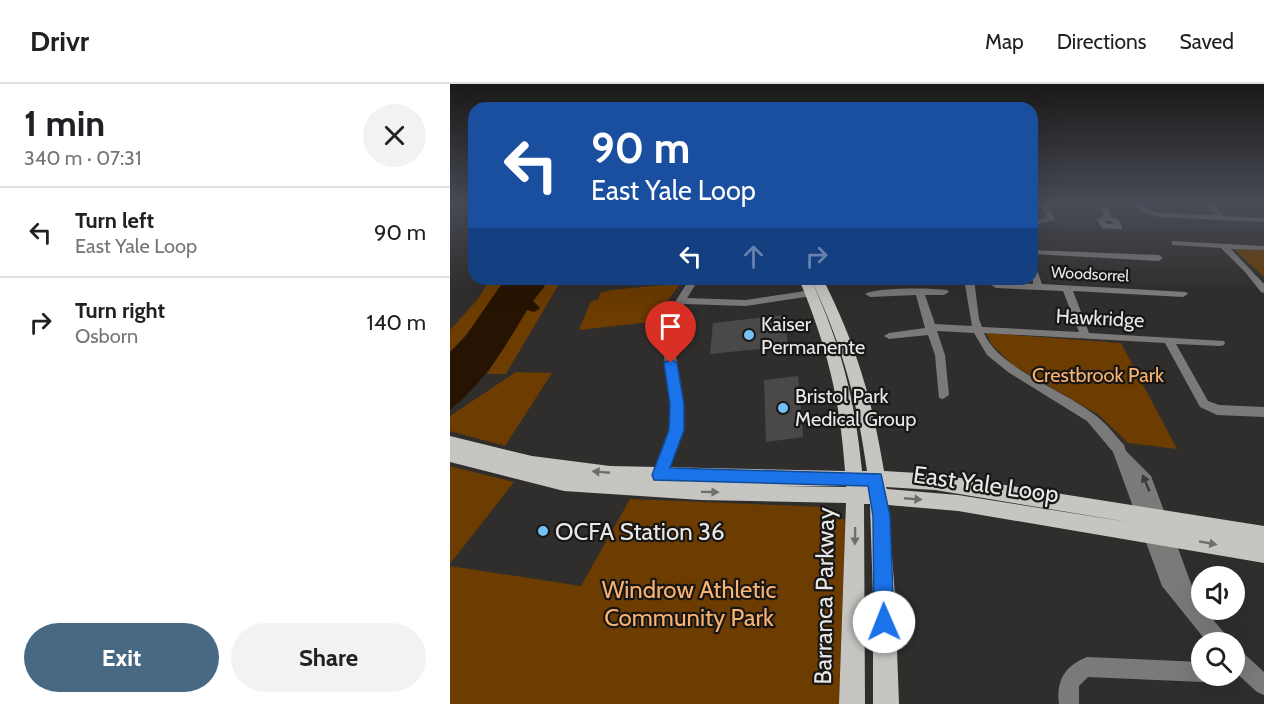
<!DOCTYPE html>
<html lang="en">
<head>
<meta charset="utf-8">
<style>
  body { margin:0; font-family:Cabin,sans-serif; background:#f2f2f2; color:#202124; height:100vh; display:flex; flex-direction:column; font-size:22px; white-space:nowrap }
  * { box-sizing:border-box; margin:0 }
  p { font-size:20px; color:#757577 }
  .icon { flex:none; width:33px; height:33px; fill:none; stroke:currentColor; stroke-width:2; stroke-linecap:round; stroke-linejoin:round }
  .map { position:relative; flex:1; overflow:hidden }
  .side { display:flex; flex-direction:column; background:#fff; width:450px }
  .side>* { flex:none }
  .hud { position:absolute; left:18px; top:18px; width:570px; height:183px; border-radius:18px; box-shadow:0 6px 24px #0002; background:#1a4fa0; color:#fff; overflow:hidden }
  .tools { position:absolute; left:741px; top:482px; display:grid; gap:12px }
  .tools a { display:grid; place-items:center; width:54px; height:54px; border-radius:50%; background:#fff; box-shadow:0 6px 24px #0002; font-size:30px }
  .pin { position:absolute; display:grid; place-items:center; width:51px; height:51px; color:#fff; margin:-62px -26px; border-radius:50% 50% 50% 0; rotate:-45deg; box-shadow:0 0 6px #0007 }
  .pin .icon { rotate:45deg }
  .me { position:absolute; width:66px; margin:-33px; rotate:359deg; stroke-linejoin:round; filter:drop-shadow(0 0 4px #0008) }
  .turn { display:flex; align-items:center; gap:21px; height:126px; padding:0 24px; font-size:27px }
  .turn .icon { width:78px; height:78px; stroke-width:2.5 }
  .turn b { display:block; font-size:42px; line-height:51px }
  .lanes { display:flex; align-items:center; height:57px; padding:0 24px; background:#0003; justify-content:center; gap:30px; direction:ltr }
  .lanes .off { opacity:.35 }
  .round { display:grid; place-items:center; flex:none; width:63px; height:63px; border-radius:32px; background:#f2f2f2 }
  .head { display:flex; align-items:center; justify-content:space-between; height:102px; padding:0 24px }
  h1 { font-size:36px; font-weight:800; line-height:45px }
  .button { display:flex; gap:12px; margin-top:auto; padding:12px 24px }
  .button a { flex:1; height:69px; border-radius:36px; background:#476983; color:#fff; font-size:24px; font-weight:800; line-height:69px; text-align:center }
  .button a+a { background:#f2f2f2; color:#202124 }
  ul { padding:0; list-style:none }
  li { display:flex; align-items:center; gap:18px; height:90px; padding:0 24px; border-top:2px solid #e0e0e0 }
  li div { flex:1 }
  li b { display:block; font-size:22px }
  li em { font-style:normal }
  header { display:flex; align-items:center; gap:36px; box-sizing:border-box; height:84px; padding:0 30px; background:#fff; border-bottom:2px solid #e0e0e0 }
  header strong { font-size:28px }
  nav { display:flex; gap:33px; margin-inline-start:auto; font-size:21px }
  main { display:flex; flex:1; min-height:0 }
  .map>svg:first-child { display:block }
</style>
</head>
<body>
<header>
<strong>Drivr</strong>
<nav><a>Map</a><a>Directions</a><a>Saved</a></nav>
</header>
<main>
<section class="side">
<div class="head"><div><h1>1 min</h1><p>340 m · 07:31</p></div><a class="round"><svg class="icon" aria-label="close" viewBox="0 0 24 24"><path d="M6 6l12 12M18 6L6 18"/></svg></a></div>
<ul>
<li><svg class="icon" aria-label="left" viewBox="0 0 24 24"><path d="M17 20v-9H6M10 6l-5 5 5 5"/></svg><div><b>Turn left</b><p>East Yale Loop</p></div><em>90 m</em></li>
<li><svg class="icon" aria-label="right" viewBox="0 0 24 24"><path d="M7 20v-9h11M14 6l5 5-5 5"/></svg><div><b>Turn right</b><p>Osborn</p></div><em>140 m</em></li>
</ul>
<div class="button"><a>Exit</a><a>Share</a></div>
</section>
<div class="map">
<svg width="814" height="620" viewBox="0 0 814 620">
  <rect width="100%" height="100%" fill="#302e2c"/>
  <g fill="#6c3c01">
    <polygon points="784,165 814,166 814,193"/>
    <path d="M40,195H55C40,222 22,246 0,268V246L28,215Z"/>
    <polygon points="97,195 112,195 56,290 37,290 77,226 90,225 83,217 94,203"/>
    <path d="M230,200L216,219L210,237L129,246L141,217L148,216L150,209C156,205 217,201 230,200Z"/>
    <polygon points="536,249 671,259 727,365 678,359 649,331 563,281 542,261"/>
    <polygon points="66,288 102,289 55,362 0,347 0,332"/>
    <polygon points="0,382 64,398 0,480"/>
    <polygon points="180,415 376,423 395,437 389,620 0,620 0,482 131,502"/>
  </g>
  <path fill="#271301" d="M55,195H97L94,203L83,217L90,224L84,228L77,226C55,263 34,299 0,326V268L15,253Z"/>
  <g fill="#4b4947">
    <polygon points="334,231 338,262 260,270 263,239"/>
    <polygon points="348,292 353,353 316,358 314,296"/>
  </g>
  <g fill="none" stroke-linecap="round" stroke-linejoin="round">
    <g fill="#7b7a79" fill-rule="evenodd">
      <polygon points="591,120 598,120 605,136 582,141 582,137 597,134"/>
      <path d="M650,120H657L661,133L667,134L672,143L671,145L652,144L646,135L654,132ZM655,137H661L663,140H657Z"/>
      <polygon points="687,120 694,120 698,125 711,129 766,131 756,120 763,120 774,132 814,134 814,138 711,133 692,129"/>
      <polygon points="722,157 814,162 814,166 781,165 814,200 814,209 811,208 795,188 771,164 725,161 722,161"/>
      <polygon points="582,166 709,171 713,174 709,177 582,170"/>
      <path d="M582,180L586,183L592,200L736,208L738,210L733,213L623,207L639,249L774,257L775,259L774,261L770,262L726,260L758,317L769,321L814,323V333L767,331L750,323L715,259L534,249C548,284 616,307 645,331C656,339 665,351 674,361L676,367L701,392L742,502L743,512L776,551L778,558H757L712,502L663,368L637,337L558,288L537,271L524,249L487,247L495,271L499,311L493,315L489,314L485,271L478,251L439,255L434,252L439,249L475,244L466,211L420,213L415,210C426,203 483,204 497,206L499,208L494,211H475L485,240L522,242L514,195H524L529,235L532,243L629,248L613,207L546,204L541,201L546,198L583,200Z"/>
      <path d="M239,195H249L237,214L296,216L362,206L367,209L362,212L296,222L234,220C213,256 234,291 234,329C233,355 223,378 212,400L207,402L202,400L200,396C212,371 223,346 221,317C219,293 210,268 214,244C217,226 231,211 239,195Z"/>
      <polygon points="784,565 791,567 814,588 814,611 807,608 784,587"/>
      <path d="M637,573L752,578V591H760L759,595L752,598L638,593L629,602V620H609C606,596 615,582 637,573Z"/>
    </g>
    <path fill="#c7c5c2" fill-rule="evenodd" d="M349,195H361C391,262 405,314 412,387H417C407,315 392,261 361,195H373C406,261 422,314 434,387L485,390L814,442V479L508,427L438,421L445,512L449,620H423V512L420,420H414L415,620H389L396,419L251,416L114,407L0,378V352L82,372L160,382L395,387C390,314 377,263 349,195ZM330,402H396V403ZM436,403L485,406L684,439L508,411L437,405Z"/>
  </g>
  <defs><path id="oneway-solid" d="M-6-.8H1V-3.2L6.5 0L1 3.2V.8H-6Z" transform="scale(1.5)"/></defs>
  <g fill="#706e6c">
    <use href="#oneway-solid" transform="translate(151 388) rotate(-175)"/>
    <use href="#oneway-solid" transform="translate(260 408) rotate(1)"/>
    <use href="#oneway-solid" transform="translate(463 415) rotate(5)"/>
    <use href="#oneway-solid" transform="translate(405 452) rotate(91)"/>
    <use href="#oneway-solid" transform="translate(758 459) rotate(10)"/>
  </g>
  <use fill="#3b3a39" href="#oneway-solid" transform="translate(696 399) rotate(-113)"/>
  <linearGradient id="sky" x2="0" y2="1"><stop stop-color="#1a1918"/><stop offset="0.58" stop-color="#484c56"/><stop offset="1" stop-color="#484c56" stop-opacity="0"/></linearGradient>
  <rect width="814" height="207" fill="url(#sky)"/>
  <polygon fill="#1a73e8" stroke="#114b97" stroke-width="1.5" points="221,275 227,279 234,320 234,346 220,384 431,390 440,432 444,538 441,545 434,548 427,545 424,538 423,432 418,402 204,396 202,391 219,346 220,320 214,279"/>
  <g fill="#77c0f7" stroke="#181716" stroke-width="2">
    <circle cx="299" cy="251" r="6"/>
    <circle cx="333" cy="324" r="6"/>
    <circle cx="93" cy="447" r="6"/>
  </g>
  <g text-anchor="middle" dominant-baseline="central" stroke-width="4.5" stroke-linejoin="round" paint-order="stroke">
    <g font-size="16" fill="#eae8e7" stroke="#181716">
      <text transform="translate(640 190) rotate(3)">Woodsorrel</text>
    </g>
    <g font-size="20" fill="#eae8e7" stroke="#181716">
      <text transform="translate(650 234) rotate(3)">Hawkridge</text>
    </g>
    <g font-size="20" fill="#eae8e7" stroke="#181716" text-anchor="start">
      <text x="311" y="240">Kaiser<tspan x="311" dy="23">Permanente</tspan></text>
      <text x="345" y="312">Bristol Park<tspan x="345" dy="23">Medical Group</tspan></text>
    </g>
    <g font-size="20" fill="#fab270" stroke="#181716">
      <text x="648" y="291">Crestbrook Park</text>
    </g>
    <g font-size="24" fill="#eae8e7" stroke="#181716">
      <text transform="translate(536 400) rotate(8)">East Yale Loop</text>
      <text transform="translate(374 512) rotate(-89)">Barranca Parkway</text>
    </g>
    <g font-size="24" fill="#eae8e7" stroke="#181716" text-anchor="start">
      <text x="105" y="447">OCFA Station 36</text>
    </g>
    <g font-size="24" fill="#fab270" stroke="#181716">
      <text x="239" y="505">Windrow Athletic<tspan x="239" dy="28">Community Park</tspan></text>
    </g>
  </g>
</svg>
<div class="tools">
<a><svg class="icon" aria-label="sound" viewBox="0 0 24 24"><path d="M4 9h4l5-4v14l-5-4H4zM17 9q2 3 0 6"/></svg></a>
<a><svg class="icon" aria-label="search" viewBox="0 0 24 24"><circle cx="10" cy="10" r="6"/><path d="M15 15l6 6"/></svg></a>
</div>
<div class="pin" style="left:221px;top:279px;background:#d93025"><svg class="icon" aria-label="arrive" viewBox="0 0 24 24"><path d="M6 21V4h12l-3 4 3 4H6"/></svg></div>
<svg class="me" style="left:434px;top:538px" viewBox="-20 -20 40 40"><circle r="19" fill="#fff"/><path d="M0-13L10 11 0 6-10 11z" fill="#1a73e8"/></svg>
<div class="hud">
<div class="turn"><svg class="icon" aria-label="left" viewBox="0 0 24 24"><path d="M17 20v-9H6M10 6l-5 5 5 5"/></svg><div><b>90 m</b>East Yale Loop</div></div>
<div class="lanes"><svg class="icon" aria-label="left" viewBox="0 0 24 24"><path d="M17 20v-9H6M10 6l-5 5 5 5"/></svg><svg class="icon off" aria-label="ahead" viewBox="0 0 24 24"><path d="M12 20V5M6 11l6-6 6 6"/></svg><svg class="icon off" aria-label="right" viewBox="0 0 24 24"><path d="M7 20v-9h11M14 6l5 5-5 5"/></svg></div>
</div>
</div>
</main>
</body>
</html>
